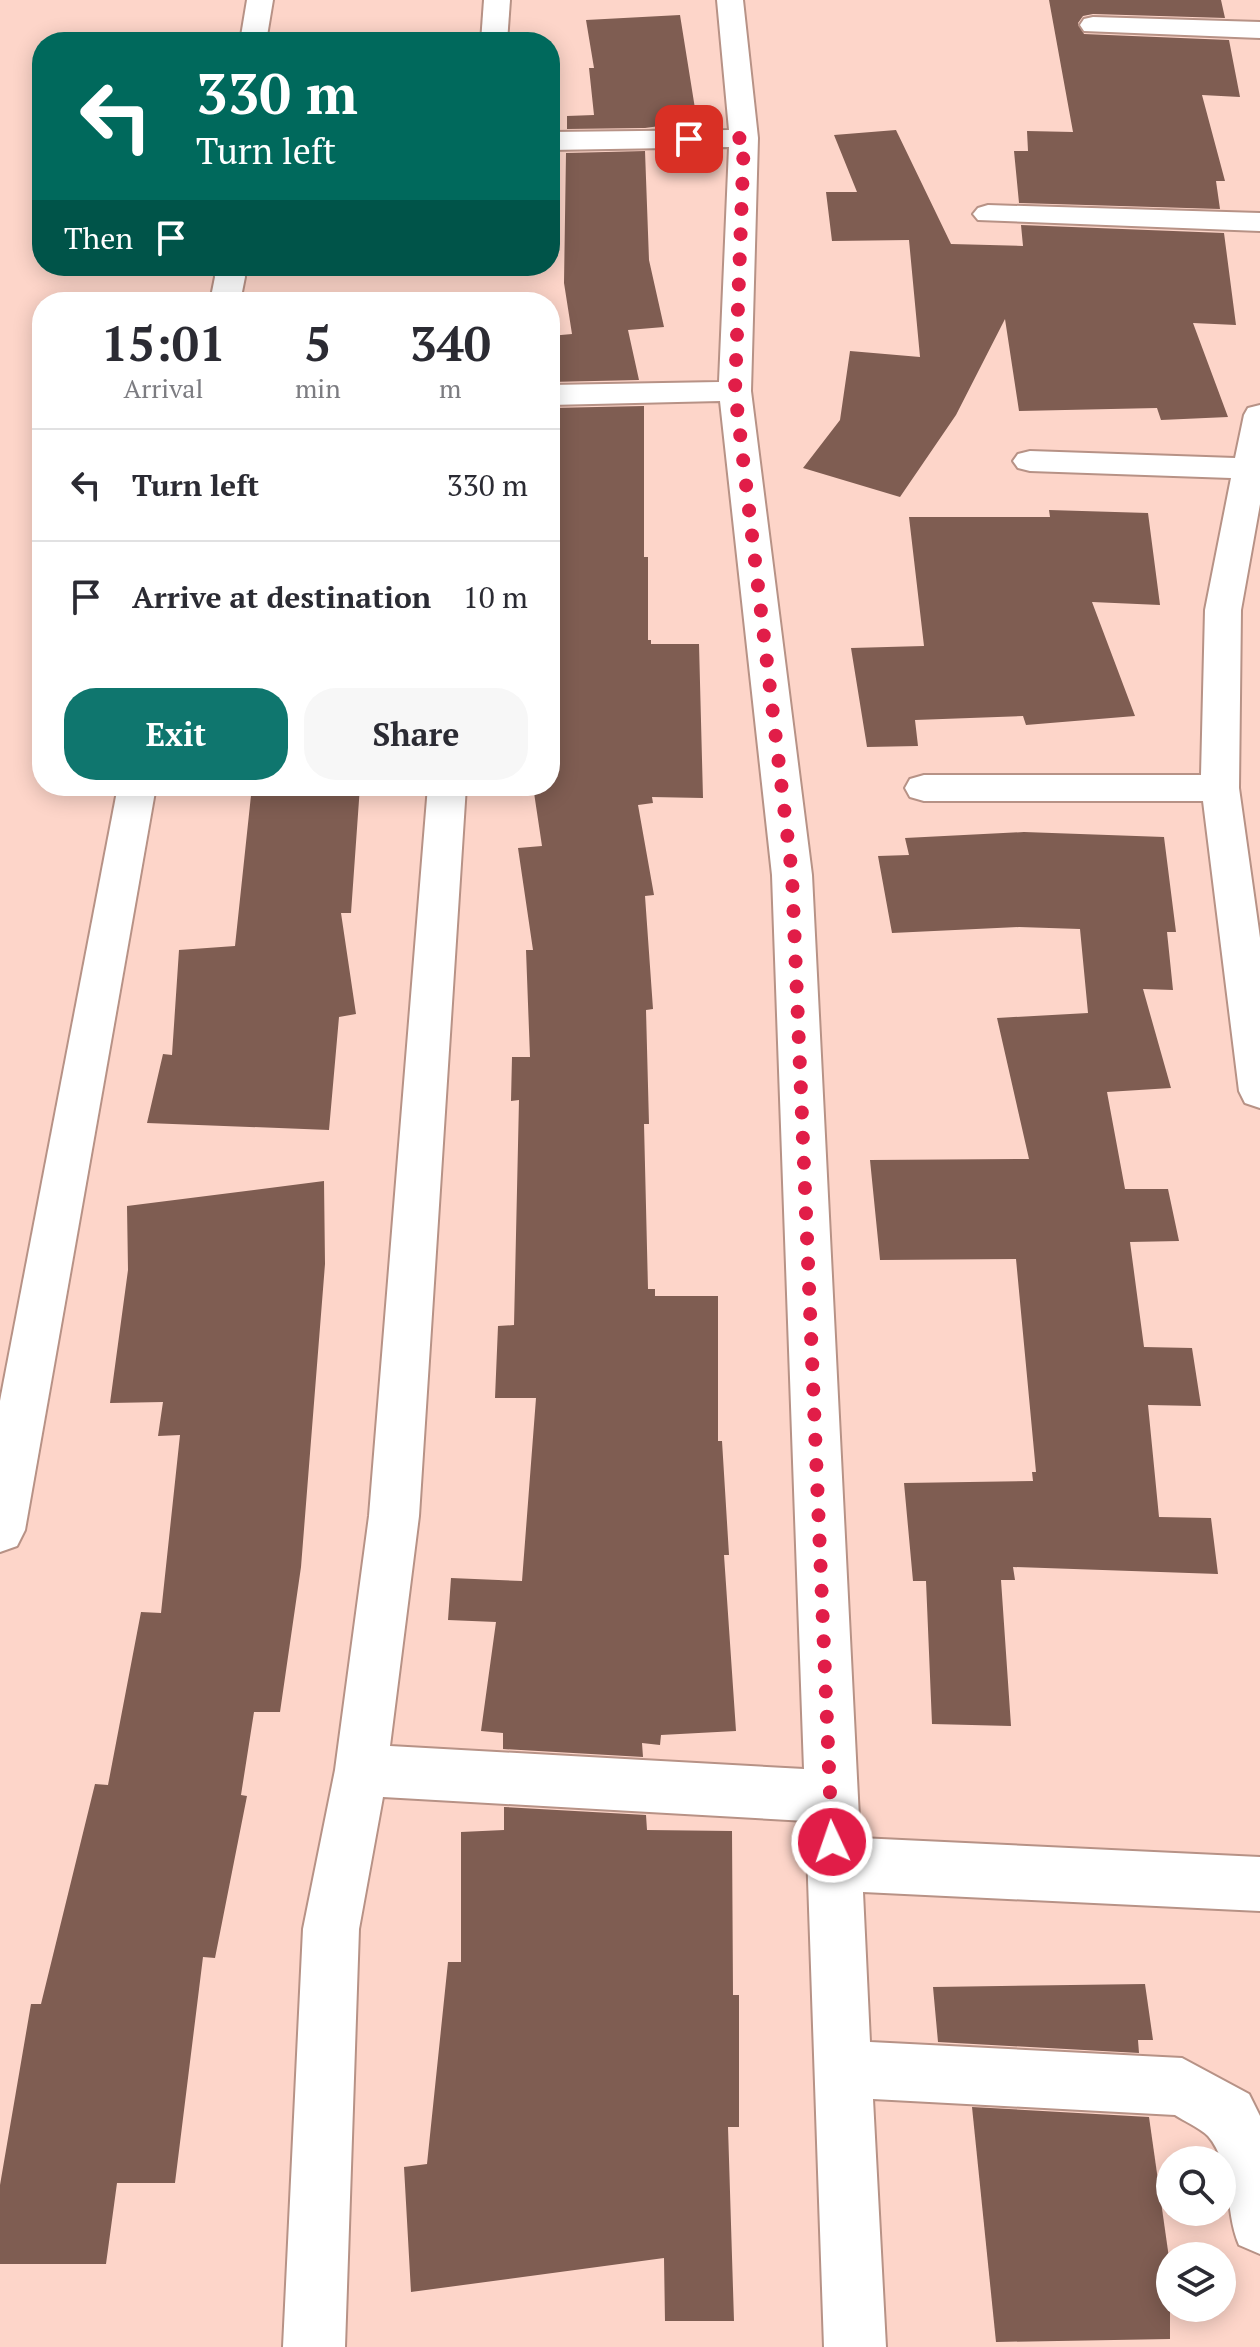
<!DOCTYPE html>
<html lang="en">
<head>
<meta charset="utf-8">
<style>
  body { margin:0; font-family:"PT Serif",serif; background:#f7f7f7; color:#2b2b33; height:100vh; display:flex; flex-direction:column; font-size:30px; white-space:nowrap }
  * { box-sizing:border-box; margin:0 }
  p { font-size:26px; color:#7c7c81 }
  .icon { flex:none; width:44px; height:44px; fill:none; stroke:currentColor; stroke-width:2; stroke-linecap:round; stroke-linejoin:round }
  .map { position:relative; flex:1; overflow:hidden }
  .panel { position:absolute; left:32px; top:292px; width:528px; height:504px; display:flex; flex-direction:column; background:#fff; border-radius:32px; box-shadow:0 4px 20px #0003 }
  .panel>* { flex:none }
  .guide { position:absolute; left:32px; top:32px; width:528px; height:244px; border-radius:32px; box-shadow:0 4px 20px #0003; background:#00695c; color:#fff; overflow:hidden }
  .controls { position:absolute; left:1156px; top:2146px; display:grid; gap:16px }
  .controls a { display:grid; place-items:center; width:80px; height:80px; border-radius:50%; background:#fff; box-shadow:0 4px 20px #0003; font-size:40px }
  .pin { position:absolute; display:grid; place-items:center; width:68px; height:68px; color:#fff; margin:-34px; border-radius:16px; box-shadow:0 4px 12px #0006 }
  .me { position:absolute; width:88px; margin:-44px; rotate:357deg; stroke-linejoin:round; filter:drop-shadow(0 0 6px #0008) }
  .turn { display:flex; align-items:center; gap:28px; height:168px; padding:0 32px; font-size:36px }
  .turn .icon { width:104px; height:104px; stroke-width:2.5 }
  .turn b { display:block; font-size:56px; line-height:68px }
  .then { display:flex; align-items:center; height:76px; padding:0 32px; background:#0003; gap:16px; font-size:30px }
  .eta { display:flex; justify-content:space-evenly; align-items:center; height:136px; text-align:center }
  .eta b { font-size:48px; font-weight:700; line-height:56px }
  .button { display:flex; gap:16px; margin-top:auto; padding:16px 32px }
  .button a { flex:1; height:92px; border-radius:32px; background:#0f766e; color:#fff; font-size:32px; font-weight:700; line-height:92px; text-align:center }
  .button a+a { background:#f7f7f7; color:#2b2b33 }
  ul { padding:0; list-style:none }
  li { display:flex; align-items:center; gap:24px; height:112px; padding:0 32px; border-top:2px solid #e1e1e2 }
  li div { flex:1 }
  li b { display:block; font-size:30px }
  li em { font-style:normal }
  .map>svg:first-child { display:block }
</style>
</head>
<body>
<div class="map">
<svg width="1260" height="2347" viewBox="0 0 1260 2347">
  <rect width="100%" height="100%" fill="#fdd5c9"/>
  <g fill="#7f5d52">
    <polygon points="1049,0 1221,0 1225,18 1093,14 1083,16 1078,23 1084,34 1229,40 1240,97 1202,95 1225,181 1216,181 1220,209 1019,203 1014,151 1028,151 1027,131 1073,132"/>
    <polygon points="680,15 697,121 645,128 567,129 567,116 594,115 589,68 594,68 586,20"/>
    <polygon points="896,130 951,244 1023,246 1021,225 1224,233 1236,325 1193,323 1228,417 1161,420 1157,408 1019,411 1005,319 956,415 900,497 803,468 840,420 850,351 920,357 909,240 832,241 826,192 857,192 834,135"/>
    <polygon points="645,151 649,260 664,327 628,330 639,380 550,382 550,336 572,334 564,283 566,153"/>
    <polygon points="644,406 644,557 648,557 648,640 651,640 651,644 699,644 703,798 652,797 653,803 638,805 654,895 645,896 653,1009 646,1010 649,1124 644,1124 648,1289 655,1289 655,1296 718,1296 718,1441 722,1441 729,1555 724,1555 736,1731 661,1735 660,1745 642,1743 643,1757 503,1749 503,1733 481,1731 496,1622 448,1620 451,1578 522,1581 536,1398 495,1398 498,1326 514,1325 519,1100 511,1101 512,1057 530,1057 526,950 533,950 518,848 542,846 533,786 550,786 550,408"/>
    <polygon points="1049,510 1148,513 1160,605 1092,602 1135,716 1026,725 1023,716 915,720 918,746 867,747 851,648 924,646 909,517 1050,517"/>
    <polygon points="252,786 360,786 351,913 341,913 356,1014 339,1017 329,1130 147,1123 163,1054 172,1055 179,950 235,946"/>
    <polygon points="1024,832 1164,837 1176,932 1167,932 1173,990 1143,989 1171,1088 1107,1092 1125,1189 1168,1189 1179,1241 1130,1242 1144,1347 1192,1348 1201,1406 1148,1405 1159,1517 1211,1518 1218,1574 1013,1567 1015,1580 1001,1580 1011,1726 932,1724 926,1581 913,1581 904,1483 1033,1481 1032,1472 1036,1472 1016,1259 880,1260 870,1160 1029,1159 997,1018 1088,1013 1080,929 1019,927 892,933 878,856 909,855 905,838"/>
    <polygon points="324,1181 325,1264 301,1567 280,1712 254,1712 241,1795 247,1796 215,1958 203,1957 175,2183 117,2183 106,2264 0,2264 0,2185 31,2004 41,2004 95,1784 108,1785 141,1612 161,1613 180,1435 158,1436 163,1402 110,1403 128,1270 127,1206"/>
    <polygon points="504,1807 646,1815 647,1830 732,1831 733,1995 739,1995 739,2127 728,2127 734,2321 665,2321 664,2258 411,2292 404,2167 427,2164 448,1962 461,1962 461,1832 504,1830"/>
    <polygon points="1145,1984 1153,2040 1138,2040 1139,2053 938,2042 933,1987"/>
    <polygon points="972,2107 1149,2117 1170,2265 1170,2339 996,2342"/>
  </g>
  <g fill="none" stroke-linecap="round" stroke-linejoin="round">
    <defs>
      <g id="minor">
        <polygon points="247,0 273,0 266,42 240,42"/>
        <polygon points="484,0 510,0 507,42 481,42"/>
        <path d="M717,0H743L758,138L751,391L812,875L860,1838L1260,1857V1911L863,1892L870,2042L1182,2058L1249,2094L1260,2116V2254L1239,2245C1224,2210 1233,2165 1208,2136C1200,2128 1184,2121 1175,2115L873,2099L886,2347H824L806,1821L383,1797L359,1929L345,2347H283L303,1929L335,1770L369,1516L428,786H466L419,1516L390,1746L804,1769L772,875L720,401L550,405V385L719,382L729,147L550,150V132L729,130Z"/>
        <polygon points="1093,17 1260,22 1260,38 1084,31 1080,25 1084,19"/>
        <polygon points="988,205 1260,213 1260,231 978,220 973,214 978,208"/>
        <polygon points="213,266 243,266 245,277 240,302 210,302 215,277"/>
        <polygon points="1260,405 1260,504 1241,610 1239,788 1260,938 1260,1108 1245,1103 1239,1091 1203,801 924,801 910,797 905,788 910,779 924,775 1201,775 1205,610 1231,478 1030,471 1018,468 1013,461 1018,454 1030,451 1235,458 1244,415 1248,408"/>
        <polygon points="118,786 156,786 25,1530 17,1546 0,1552 0,1401"/>
      </g>
    </defs>
    <use href="#minor" stroke="#b79286" stroke-width="4"/>
    <use href="#minor" fill="#fff" fill-rule="evenodd"/>
  </g>
  <g fill="none" stroke-linecap="round" stroke-linejoin="round">
    <polyline stroke="#e11d48" stroke-width="14" stroke-dasharray="0 25.2" points="689,139 744,138 735,391 792,875 832,1842"/>
  </g>
</svg>
<div class="controls">
<a><svg class="icon" aria-label="search" viewBox="0 0 24 24"><circle cx="10" cy="10" r="6"/><path d="M15 15l6 6"/></svg></a>
<a><svg class="icon" aria-label="layers" viewBox="0 0 24 24"><path d="M12 4l9 5-9 5-9-5zM3 14l9 5 9-5"/></svg></a>
</div>
<div class="pin" style="left:689px;top:139px;background:#d93025"><svg class="icon" aria-label="arrive" viewBox="0 0 24 24"><path d="M6 21V4h12l-3 4 3 4H6"/></svg></div>
<svg class="me" style="left:832px;top:1842px" viewBox="-20 -20 40 40"><circle r="17" fill="#e11d48" stroke="#fff" stroke-width="3"/><path d="M0-11L8 9 0 5-8 9z" fill="#fff"/></svg>
<div class="guide">
<div class="turn"><svg class="icon" aria-label="left" viewBox="0 0 24 24"><path d="M17 20v-9H6M10 6l-5 5 5 5"/></svg><div><b>330 m</b>Turn left</div></div>
<div class="then">Then<svg class="icon" aria-label="arrive" viewBox="0 0 24 24"><path d="M6 21V4h12l-3 4 3 4H6"/></svg></div>
</div>
<section class="panel">
<div class="eta">
<div><b>15:01</b><p>Arrival</p></div>
<div><b>5</b><p>min</p></div>
<div><b>340</b><p>m</p></div>
</div>
<ul>
<li><svg class="icon" aria-label="left" viewBox="0 0 24 24"><path d="M17 20v-9H6M10 6l-5 5 5 5"/></svg><div><b>Turn left</b></div><em>330 m</em></li>
<li><svg class="icon" aria-label="arrive" viewBox="0 0 24 24"><path d="M6 21V4h12l-3 4 3 4H6"/></svg><div><b>Arrive at destination</b></div><em>10 m</em></li>
</ul>
<div class="button"><a>Exit</a><a>Share</a></div>
</section>
</div>
</body>
</html>
